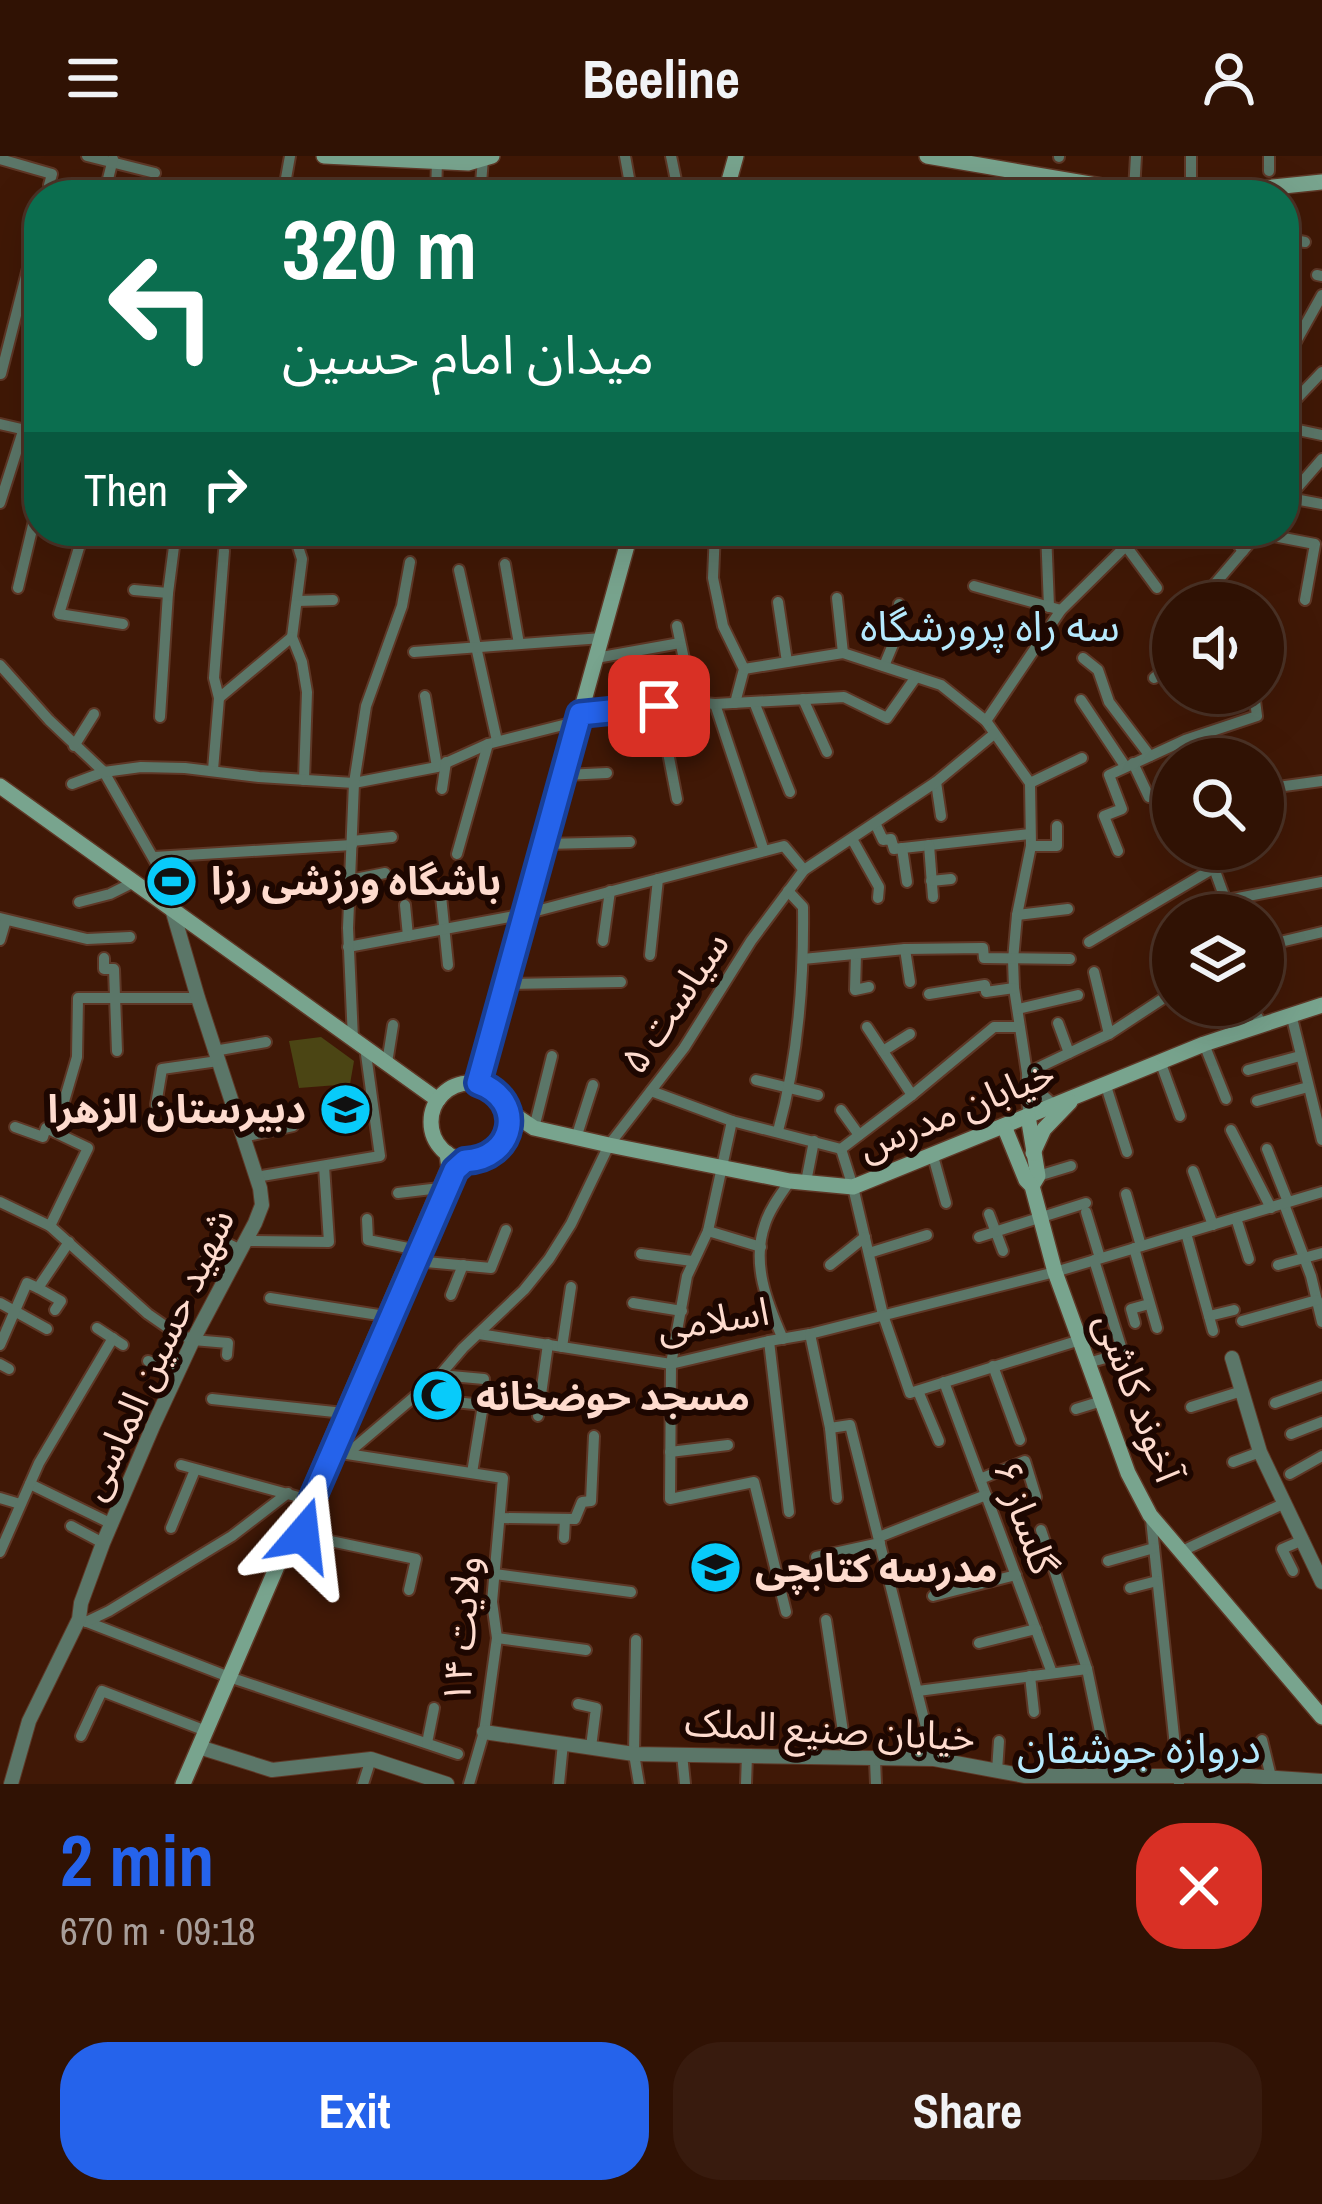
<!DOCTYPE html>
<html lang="en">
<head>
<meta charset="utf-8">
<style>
  body { margin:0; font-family:"Archivo Narrow","Noto Sans Arabic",sans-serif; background:#381b0e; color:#f1f3f6; height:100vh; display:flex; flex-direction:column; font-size:45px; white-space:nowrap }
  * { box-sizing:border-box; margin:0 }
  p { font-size:39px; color:#a89e9a }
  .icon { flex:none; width:66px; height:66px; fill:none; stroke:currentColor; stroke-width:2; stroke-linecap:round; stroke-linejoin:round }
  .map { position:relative; height:1628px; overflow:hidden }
  .details { display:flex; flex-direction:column; background:#301204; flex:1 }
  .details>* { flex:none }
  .banner { position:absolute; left:24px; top:24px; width:1275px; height:366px; border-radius:48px; box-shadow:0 12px 48px #0002,0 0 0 3px #4b3226; background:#0b6e4f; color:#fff; overflow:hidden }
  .controls { position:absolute; left:1152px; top:426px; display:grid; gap:24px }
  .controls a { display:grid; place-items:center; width:132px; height:132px; border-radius:50%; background:#301204; box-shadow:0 12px 48px #0002,0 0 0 3px #4b3226; font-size:60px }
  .pin { position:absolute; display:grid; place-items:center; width:102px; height:102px; color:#fff; margin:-51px; border-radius:24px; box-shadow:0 6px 18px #0006 }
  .me { position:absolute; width:132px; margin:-66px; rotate:17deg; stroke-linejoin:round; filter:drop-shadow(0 0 9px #0008) }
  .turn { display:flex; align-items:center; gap:42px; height:252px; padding:0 60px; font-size:54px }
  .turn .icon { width:156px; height:156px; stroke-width:2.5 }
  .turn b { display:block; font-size:84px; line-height:102px }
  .then { display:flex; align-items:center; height:114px; padding:0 60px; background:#0003; gap:24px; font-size:45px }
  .round { display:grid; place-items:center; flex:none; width:126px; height:126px; border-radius:48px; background:#381b0e }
  .headline { display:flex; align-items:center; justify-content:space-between; height:204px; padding:0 60px }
  h1 { font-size:72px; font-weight:700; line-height:90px; color:#2563eb }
  .action { display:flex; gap:24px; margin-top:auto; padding:24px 60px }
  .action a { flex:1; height:138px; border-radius:48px; background:#2563eb; color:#fff; font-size:48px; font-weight:700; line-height:138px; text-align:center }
  .action a+a { background:#381b0e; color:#f1f3f6 }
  header { display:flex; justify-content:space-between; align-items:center; height:156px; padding:0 60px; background:#301204; font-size:54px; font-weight:700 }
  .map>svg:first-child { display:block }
</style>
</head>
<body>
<header><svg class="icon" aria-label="menu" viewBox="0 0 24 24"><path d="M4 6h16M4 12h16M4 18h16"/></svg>Beeline<svg class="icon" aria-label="person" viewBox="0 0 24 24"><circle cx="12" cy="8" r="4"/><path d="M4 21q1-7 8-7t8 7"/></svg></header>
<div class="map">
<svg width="1322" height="1628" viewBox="0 0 1322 1628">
  <rect width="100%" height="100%" fill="#401806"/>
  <polygon fill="#4b4514" points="321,881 354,905 350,928 299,932 289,885"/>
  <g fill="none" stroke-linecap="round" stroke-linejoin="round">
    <defs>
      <g id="minor">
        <polyline points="87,0 155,17"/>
        <polyline points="625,0 632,39"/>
        <polyline points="671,0 679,39"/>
        <polyline points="1269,0 1269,15"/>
        <polyline points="1059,1 1059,0"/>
        <polyline points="0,3 52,18 49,29 95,39"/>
        <polyline points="1134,35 1136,0"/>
        <polyline points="1191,37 1191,0"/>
        <polyline points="104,39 113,3"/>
        <polyline points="205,39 208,28"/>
        <polyline points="283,39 290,0"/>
        <polyline points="436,39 437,5"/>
        <polyline points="480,39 483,3"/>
        <polyline points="1017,39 1021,15"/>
        <polyline points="1284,82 1305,86"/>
        <polyline points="1317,119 1322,120"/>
        <polyline points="1284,207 1322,139"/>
        <polyline points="1,218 39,69"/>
        <polyline points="1284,256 1322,216"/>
        <polyline points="0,268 39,277"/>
        <polyline points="1284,271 1322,279"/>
        <polyline points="1289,342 1322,348"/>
        <polyline points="0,347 23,275"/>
        <polyline points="1284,347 1322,303"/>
        <polyline points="84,375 59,458 123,468"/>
        <polyline points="293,375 302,403 292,481 302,506 307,536 304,624"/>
        <polyline points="715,375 713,422 723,470 744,513 735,547"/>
        <polyline points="967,375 968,386"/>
        <polyline points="1046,375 1049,451"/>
        <polyline points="1123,375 1126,390 1157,432"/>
        <polyline points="1228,375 1243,395"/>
        <polyline points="1258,377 1315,388 1305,444"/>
        <polyline points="505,408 519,488"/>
        <polyline points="459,414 497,585"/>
        <polyline points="974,430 1061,454"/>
        <polyline points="18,432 39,344"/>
        <polyline points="134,434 168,437"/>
        <polyline points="837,442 843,497"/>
        <polyline points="297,445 333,444"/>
        <polyline points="778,446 787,506"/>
        <polyline points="1213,447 1207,437 1260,375"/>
        <polyline points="677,470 693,546"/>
        <polyline points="414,496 602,482"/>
        <polyline points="596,502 680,487"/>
        <polyline points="1083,502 1098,514 1109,546 1150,600"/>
        <polyline points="0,509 49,564 104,616 164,721 152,739"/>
        <polyline points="884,510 894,486 899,448"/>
        <polyline points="744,513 843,497 941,529 986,565 1030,627 1031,690 1017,759 1013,804 1014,832 1027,917 1036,933 1054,949"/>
        <polyline points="1154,522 1173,507"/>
        <polyline points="425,540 437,611"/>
        <polyline points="219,542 292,481"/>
        <polyline points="803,543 827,596"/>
        <polyline points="1081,544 1125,610"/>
        <polyline points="754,546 790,636"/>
        <polyline points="715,548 764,695"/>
        <polyline points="659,550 677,643"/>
        <polyline points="580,558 693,546 715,548 844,541 887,562 916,521"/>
        <polyline points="160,561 168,437 176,375"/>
        <polyline points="986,565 1061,454 1141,375"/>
        <polyline points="74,590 94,558"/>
        <polyline points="1133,607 1149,641"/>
        <polyline points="213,614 219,542 214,522 224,395"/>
        <polyline points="564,619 607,617"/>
        <polyline points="936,626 941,660"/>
        <polyline points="1030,627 1082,602"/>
        <polyline points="72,628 104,616 141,611 185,612 259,621 354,627 437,611 488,588 579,565"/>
        <polyline points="442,633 446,606"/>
        <polyline points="1263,633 1322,625"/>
        <polyline points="875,667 883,684 891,683 894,693 1030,678"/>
        <polyline points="852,683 879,731 878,742"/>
        <polyline points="352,685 392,681"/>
        <polyline points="545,688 630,686"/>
        <polyline points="929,689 933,741"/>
        <polyline points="1031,690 1057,690 1057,670"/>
        <polyline points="902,692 907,726"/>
        <polyline points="1207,693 1231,759"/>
        <polyline points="1118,695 1104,660 1122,653 1109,619 1185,584 1257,560 1254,537"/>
        <polyline points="457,698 488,588"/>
        <polyline points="154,701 352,689"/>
        <polyline points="350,724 385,717"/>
        <polyline points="931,725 951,723"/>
        <polyline points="441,740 448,809"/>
        <polyline points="1227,744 1322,726"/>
        <polyline points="79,746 110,738 134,726"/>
        <polyline points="405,749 408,780"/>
        <polyline points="1017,759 1068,753"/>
        <polyline points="0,762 87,783 130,781"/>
        <polyline points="0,784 6,764"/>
        <polyline points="603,785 610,735"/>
        <polyline points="1089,786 1214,712"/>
        <polyline points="1263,790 1322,776"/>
        <polyline points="348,791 525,758 784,690 804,714"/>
        <polyline points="905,793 910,826"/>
        <polyline points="856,798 855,834 869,831"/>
        <polyline points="650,799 658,723"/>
        <polyline points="104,802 104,813 114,813 117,895"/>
        <polyline points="803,803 905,793 983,792 984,802 1070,803"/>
        <polyline points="1094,816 1109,878"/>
        <polyline points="506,828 621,826"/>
        <polyline points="929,838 985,829 986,836 1014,832"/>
        <polyline points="1250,849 1262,868"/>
        <polyline points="1018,853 1078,839"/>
        <polyline points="1291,858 1322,984"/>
        <polyline points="1058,867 1069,897"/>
        <polyline points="867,871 912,939"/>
        <polyline points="353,883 348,772 354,627 366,550 402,450 410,406"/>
        <polyline points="1204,888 1226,943"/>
        <polyline points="214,895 266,886"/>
        <polyline points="883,895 910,878"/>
        <polyline points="1160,905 1180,960"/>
        <polyline points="387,907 393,869"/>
        <polyline points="1248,914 1300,900"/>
        <polyline points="1027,917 1109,878 1173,836"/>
        <polyline points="1027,921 1028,960"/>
        <polyline points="756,924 818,939"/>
        <polyline points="1105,927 1127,996"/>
        <polyline points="651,935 732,965 841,993"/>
        <polyline points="1257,945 1308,931"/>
        <polyline points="156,949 162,913 218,905"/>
        <polyline points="841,954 859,979"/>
        <polyline points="732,965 708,1075 687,1120 671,1208 670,1343 754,1326 786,1456"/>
        <polyline points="15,971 43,981 46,972 88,992 50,1070"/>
        <polyline points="534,972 552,900"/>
        <polyline points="1231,974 1271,1052"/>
        <path d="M778,975C798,903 804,826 803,751L788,735"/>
        <polyline points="55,976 77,901 78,842 198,842"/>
        <polyline points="243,981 293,970"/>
        <polyline points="576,982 593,929"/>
        <polyline points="841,993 853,1031 883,1159 910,1237 1080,1184"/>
        <polyline points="841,993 912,939 994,871 1019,871"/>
        <polyline points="1267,993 1288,1046"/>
        <polyline points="933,1000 946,1047"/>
        <polyline points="1193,1015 1213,1069"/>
        <polyline points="1038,1020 1071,1010"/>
        <polyline points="256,1021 380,1000 365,891"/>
        <polyline points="806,1026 814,985"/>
        <polyline points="398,1037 440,1032"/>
        <polyline points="1126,1038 1141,1090"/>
        <polyline points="0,1046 50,1070 148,1158 171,1174 193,1184 228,1187 227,1199"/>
        <polyline points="1284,1048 1311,1120 1322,1166"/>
        <polyline points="1086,1056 1100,1102"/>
        <polyline points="989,1058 1003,1095"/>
        <polyline points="1236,1062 1249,1103"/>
        <polyline points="367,1063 368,1084 413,1093"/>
        <polyline points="708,1075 761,1091"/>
        <polyline points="1186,1077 1213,1175"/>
        <polyline points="979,1081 1086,1047"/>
        <polyline points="246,1085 329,1086 324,1010"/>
        <polyline points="1134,1092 1157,1172"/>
        <polyline points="869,1097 927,1079"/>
        <polyline points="641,1098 692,1105"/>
        <polyline points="415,1105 491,1112 506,1074"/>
        <polyline points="830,1109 865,1081"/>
        <polyline points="1278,1109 1322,1097"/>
        <polyline points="202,1110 218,1083 241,1094"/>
        <polyline points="38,1132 61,1145 55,1154"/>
        <polyline points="451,1139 463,1109"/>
        <polyline points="270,1142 385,1160"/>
        <polyline points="0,1147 47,1173"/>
        <polyline points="633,1147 682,1155"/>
        <polyline points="1209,1160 1234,1154"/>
        <polyline points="1242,1165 1317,1144"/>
        <polyline points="1135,1167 1131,1153 1149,1148"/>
        <polyline points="97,1172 123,1189"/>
        <polyline points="479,1178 671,1208 769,1185 810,1178 1055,1116 1322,1036"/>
        <polyline points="810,1178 830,1272 850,1269 934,1603"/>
        <path d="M783,1183C767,1147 751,1107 765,1068C770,1052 781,1038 790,1025"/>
        <polyline points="769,1185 789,1356"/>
        <polyline points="0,1189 27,1127 38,1132 69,1086"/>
        <polyline points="562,1191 571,1131"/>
        <polyline points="148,1205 178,1217"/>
        <polyline points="1088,1207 1123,1197 1094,1104"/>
        <polyline points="0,1208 9,1213"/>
        <polyline points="993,1210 1020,1284"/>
        <polyline points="440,1219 455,1246 483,1249 472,1317"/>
        <polyline points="440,1219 484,1223"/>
        <polyline points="944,1226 1052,1517"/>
        <polyline points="918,1235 939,1285"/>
        <polyline points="212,1243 344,1257"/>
        <polyline points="1275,1247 1322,1230"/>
        <polyline points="1191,1251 1242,1235"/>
        <polyline points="1076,1253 1102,1245"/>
        <polyline points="538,1260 548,1188"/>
        <polyline points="830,1272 837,1342"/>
        <polyline points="1291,1278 1322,1266"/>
        <polyline points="332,1295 347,1298 440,1219 463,1192 524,1134 549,1103 571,1068 609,989 684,892 751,785 804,714 936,626 994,578"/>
        <polyline points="670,1296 728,1289"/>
        <polyline points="347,1298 503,1322 492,1446 497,1482 484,1576 469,1628"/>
        <polyline points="1233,1306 1260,1296"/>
        <polyline points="181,1309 306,1343"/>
        <polyline points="1290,1318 1322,1300"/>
        <polyline points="980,1323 1025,1305 1036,1341"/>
        <polyline points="30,1328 112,1368"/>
        <polyline points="0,1342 20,1348"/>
        <polyline points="500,1362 575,1363 582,1346 591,1345 594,1280"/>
        <polyline points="1151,1363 1179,1628"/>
        <polyline points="71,1370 103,1387"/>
        <polyline points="171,1372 195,1314"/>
        <polyline points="1041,1374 1087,1513 1109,1619"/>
        <polyline points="297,1378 416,1403 409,1434"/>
        <polyline points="879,1381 986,1339"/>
        <polyline points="564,1382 565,1363"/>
        <polyline points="0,1396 39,1307 113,1182"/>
        <polyline points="1180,1396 1285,1347"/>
        <polyline points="816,1401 880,1387"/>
        <polyline points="1108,1405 1154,1392"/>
        <polyline points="1293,1415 1282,1393 1303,1384"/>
        <polyline points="495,1418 631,1436"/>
        <polyline points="1130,1432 1157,1425"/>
        <polyline points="933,1440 1016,1419"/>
        <polyline points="82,1464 229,1521"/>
        <polyline points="826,1464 847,1602"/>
        <polyline points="86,1466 109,1455 232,1380 288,1337"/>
        <polyline points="497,1482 586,1494"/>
        <polyline points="636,1484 634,1598 639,1628"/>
        <polyline points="979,1487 1036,1473"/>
        <polyline points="1030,1520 1034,1556"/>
        <polyline points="235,1523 458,1598"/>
        <polyline points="918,1535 1087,1513"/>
        <polyline points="578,1548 596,1552 591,1591"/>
        <polyline points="81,1580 102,1535 206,1575"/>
        <polyline points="1262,1584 1271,1621"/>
        <polyline points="427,1587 434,1552"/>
        <polyline points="682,1598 685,1628"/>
        <polyline points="875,1604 876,1628"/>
        <polyline points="997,1615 999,1585"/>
        <polyline points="363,1628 371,1603"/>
        <polyline points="559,1628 563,1587"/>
        <polyline points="746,1628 747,1599"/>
      </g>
      <g id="tertiary">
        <polyline points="1232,1202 1260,1296 1322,1426"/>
        <polyline points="484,1576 634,1598 934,1603 1025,1620 1249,1620 1322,1625"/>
        <polyline points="199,1591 272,1614 371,1603 447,1628"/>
        <polyline points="11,1628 29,1565 79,1463 81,1447 103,1387 153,1270 193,1184 255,1067 262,1049 260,1032 198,842 172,753"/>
      </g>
      <g id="secondary">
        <polyline points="324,0 468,7 492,0"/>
        <polyline points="927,0 1149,38 1216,37 1322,26"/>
        <polyline points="725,39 736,0"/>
        <polyline points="0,630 438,944"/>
        <circle cx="470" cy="966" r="39"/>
        <polyline points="478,927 631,375"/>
        <polyline points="507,954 534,972 609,989 790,1025 853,1031 1204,888 1322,849"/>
        <polyline points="1028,960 1038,1020 1032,1030"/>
        <polyline points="1004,970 1026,1024 1032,1030 1055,1116 1128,1317 1150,1359 1322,1561"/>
        <polyline points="1033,997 1044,973 1070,946"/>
        <polyline points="183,1628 449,1012 447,997"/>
      </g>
    </defs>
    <use href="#minor" stroke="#5e3726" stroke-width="14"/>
    <use href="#tertiary" stroke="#5e3726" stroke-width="16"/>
    <use href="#secondary" stroke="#5e3726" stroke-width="18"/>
    <use href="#minor" stroke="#5b7668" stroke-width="10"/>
    <use href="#tertiary" stroke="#5b7668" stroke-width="14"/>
    <use href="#secondary" stroke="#78a48e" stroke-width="15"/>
  </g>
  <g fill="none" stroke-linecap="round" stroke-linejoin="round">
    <defs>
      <path id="route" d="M303,1379L297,1378L455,1014L465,1005C515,1003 527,944 478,927L580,558L659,550"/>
    </defs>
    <use href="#route" stroke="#184099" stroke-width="30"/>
    <use href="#route" stroke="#2563eb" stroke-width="21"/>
  </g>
  <defs>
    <symbol id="stadium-disc" viewBox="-11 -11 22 22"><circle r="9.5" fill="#08cbfa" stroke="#1d0701"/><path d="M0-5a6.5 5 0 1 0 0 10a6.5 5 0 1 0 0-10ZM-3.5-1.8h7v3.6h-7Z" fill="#111"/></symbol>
    <symbol id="school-disc" viewBox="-11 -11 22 22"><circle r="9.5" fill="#08cbfa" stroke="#1d0701"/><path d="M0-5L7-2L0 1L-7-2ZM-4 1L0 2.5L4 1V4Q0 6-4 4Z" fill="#111"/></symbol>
    <symbol id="mosque-disc" viewBox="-11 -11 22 22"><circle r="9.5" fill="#08cbfa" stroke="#1d0701"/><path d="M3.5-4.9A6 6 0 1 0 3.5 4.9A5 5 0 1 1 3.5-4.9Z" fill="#111"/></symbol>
  </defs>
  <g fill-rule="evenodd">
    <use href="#stadium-disc" x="142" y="696" width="59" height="59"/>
    <use href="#school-disc" x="316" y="924" width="59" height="59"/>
    <use href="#mosque-disc" x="408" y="1210" width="59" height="59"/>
    <use href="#school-disc" x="686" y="1382" width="59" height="59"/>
  </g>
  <g text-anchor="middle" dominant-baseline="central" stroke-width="12" stroke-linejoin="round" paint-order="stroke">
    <g font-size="39" font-weight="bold" fill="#fedbce" stroke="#1d0701" text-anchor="start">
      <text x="211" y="725">باشگاه ورزشی رزا</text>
      <text x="306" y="953" text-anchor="end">دبیرستان الزهرا</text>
      <text x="476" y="1240">مسجد حوضخانه</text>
      <text x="755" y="1412">مدرسه کتابچی</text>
    </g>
    <g font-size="39" fill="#fedbce" stroke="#1d0701">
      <text transform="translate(674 846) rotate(-56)">سیاست ۵</text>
      <text transform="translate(956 953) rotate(-22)">خیابان مدرس</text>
      <text transform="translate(713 1163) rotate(-9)">اسلامی</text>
      <text transform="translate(156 1198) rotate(-65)">شهید حسین الماسی</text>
      <text transform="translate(1139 1241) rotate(69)">آخوند کاشی</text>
      <text transform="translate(1026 1361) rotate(70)">گلساز ۶</text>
      <text transform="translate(461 1474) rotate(-86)">ولایت ۱۴</text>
      <text transform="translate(830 1573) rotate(3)">خیابان صنیع الملک</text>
    </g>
    <g font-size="42" fill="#b5e9fd" stroke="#1d0701">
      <text x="990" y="470">سه راه پرورشگاه</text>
      <text x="1139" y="1592">دروازه جوشقان</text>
    </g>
  </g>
</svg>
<div class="controls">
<a><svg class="icon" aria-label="sound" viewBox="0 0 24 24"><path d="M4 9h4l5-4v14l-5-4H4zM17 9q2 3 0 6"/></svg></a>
<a><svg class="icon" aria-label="search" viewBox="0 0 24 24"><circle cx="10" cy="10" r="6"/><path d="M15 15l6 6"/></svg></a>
<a><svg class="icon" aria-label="layers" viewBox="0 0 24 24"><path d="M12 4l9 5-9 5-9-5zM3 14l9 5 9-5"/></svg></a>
</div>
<div class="pin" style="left:659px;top:550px;background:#d93025"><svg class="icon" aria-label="arrive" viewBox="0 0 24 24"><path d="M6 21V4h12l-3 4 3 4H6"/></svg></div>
<svg class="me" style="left:303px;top:1379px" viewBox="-20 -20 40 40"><path d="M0-17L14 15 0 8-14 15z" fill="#2563eb" stroke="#fff" stroke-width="4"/></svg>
<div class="banner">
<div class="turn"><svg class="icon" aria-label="left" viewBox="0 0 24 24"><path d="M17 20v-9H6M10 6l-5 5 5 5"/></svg><div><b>320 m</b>میدان امام حسین</div></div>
<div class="then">Then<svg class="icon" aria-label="right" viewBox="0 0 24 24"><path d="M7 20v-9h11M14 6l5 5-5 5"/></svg></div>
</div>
</div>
<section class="details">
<div class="headline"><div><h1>2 min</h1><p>670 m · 09:18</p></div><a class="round" style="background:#d93025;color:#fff"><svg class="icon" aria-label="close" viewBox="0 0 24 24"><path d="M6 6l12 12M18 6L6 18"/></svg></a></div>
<div class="action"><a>Exit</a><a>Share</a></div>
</section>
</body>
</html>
